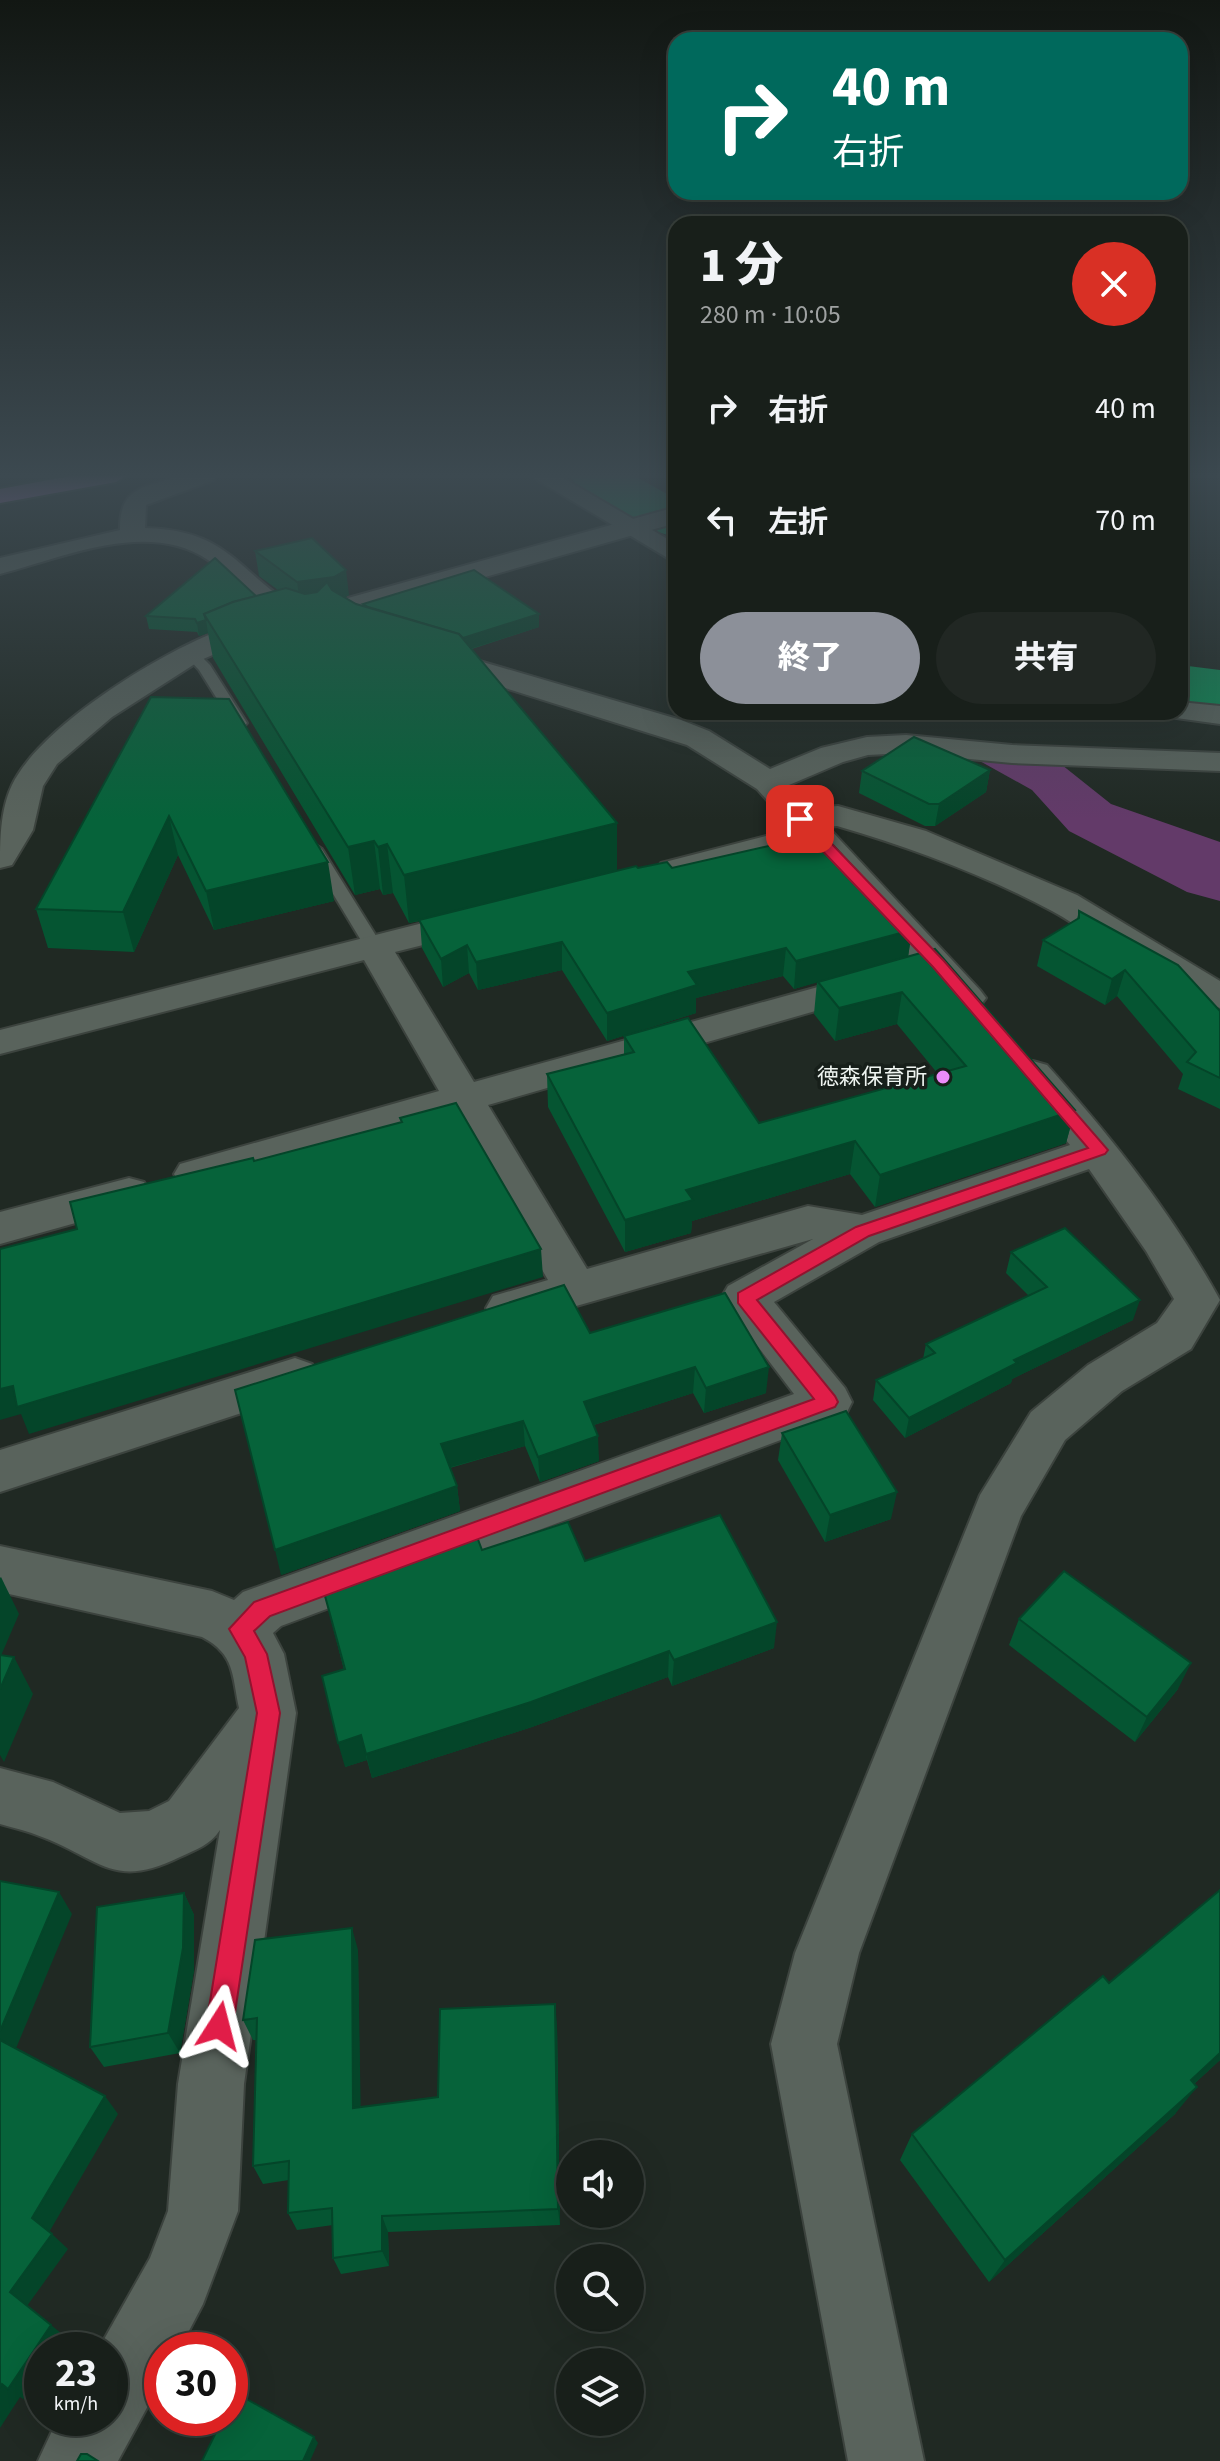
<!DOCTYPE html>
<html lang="ja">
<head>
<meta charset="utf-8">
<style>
  body { margin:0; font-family:"Source Sans 3","Noto Sans JP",sans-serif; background:#212723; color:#f1f3f6; height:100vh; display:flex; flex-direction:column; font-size:30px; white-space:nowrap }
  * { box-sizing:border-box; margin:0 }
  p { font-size:26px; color:#9fa2a2 }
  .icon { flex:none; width:44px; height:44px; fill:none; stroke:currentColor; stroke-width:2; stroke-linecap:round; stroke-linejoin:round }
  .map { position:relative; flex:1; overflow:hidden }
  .sheet { position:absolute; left:668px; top:216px; width:520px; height:504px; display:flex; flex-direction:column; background:#181f1a; border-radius:24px; box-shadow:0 8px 32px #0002,0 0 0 2px #363d39 }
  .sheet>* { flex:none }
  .hud { position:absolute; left:668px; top:32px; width:520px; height:168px; border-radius:24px; box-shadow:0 8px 32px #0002,0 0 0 2px #363d39; background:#00695c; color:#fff; overflow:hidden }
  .tools { position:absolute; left:556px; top:2140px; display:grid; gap:16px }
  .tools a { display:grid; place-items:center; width:88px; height:88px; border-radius:50%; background:#181f1a; box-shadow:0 8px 32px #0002,0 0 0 2px #363d39; font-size:40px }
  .speed { position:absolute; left:24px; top:2332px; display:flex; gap:16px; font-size:40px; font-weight:700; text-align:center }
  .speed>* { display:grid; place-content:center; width:104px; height:104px; border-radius:50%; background:#181f1a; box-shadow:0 8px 32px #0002,0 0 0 2px #363d39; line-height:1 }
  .speed small { font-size:20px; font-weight:400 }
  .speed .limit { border:12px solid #d22; background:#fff; color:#111 }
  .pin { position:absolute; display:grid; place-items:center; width:68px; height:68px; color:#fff; margin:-34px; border-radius:16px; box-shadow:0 4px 12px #0006 }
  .me { position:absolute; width:88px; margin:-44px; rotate:9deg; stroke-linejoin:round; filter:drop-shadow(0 0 6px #0008) }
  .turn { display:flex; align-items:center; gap:28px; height:168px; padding:0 32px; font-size:36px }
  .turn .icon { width:104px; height:104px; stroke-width:2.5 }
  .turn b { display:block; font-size:56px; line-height:68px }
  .round { display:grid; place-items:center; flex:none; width:84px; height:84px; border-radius:42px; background:#212723 }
  .head { display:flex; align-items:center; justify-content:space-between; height:136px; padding:0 32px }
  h1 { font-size:48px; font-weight:800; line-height:60px }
  .primary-button { display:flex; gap:16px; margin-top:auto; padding:16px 32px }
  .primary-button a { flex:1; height:92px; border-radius:48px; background:#8c9099; color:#fff; font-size:32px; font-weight:800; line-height:92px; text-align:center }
  .primary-button a+a { background:#212723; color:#f1f3f6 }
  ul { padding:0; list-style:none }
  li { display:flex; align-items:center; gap:24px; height:112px; padding:0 32px }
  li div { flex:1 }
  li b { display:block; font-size:30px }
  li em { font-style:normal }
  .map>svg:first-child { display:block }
</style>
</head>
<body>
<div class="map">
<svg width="1220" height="2461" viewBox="0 0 1220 2461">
  <rect width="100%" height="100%" fill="#202923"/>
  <polygon fill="#633a69" points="969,755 1057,761 1111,804 1220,842 1220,901 1187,892 1069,831 1032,790"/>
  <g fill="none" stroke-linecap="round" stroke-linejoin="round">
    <g fill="#0d8852" fill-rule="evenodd">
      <polygon points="569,475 633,475 676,499 676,537 657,532 577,486"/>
      <polygon points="1180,665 1220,670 1220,708 1180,703"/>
    </g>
    <defs>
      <g id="lane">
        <polygon points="186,651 196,651 210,665 247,723 244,726 234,726 199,670 184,654"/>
        <polygon points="314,844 322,849 383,947 380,951 368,951 365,947 306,849"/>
      </g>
      <g id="street">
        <path d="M182,475H217L214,480L146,505L145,528C231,530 237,573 300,610L338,605L348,598L676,507V523L368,610L356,618L324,624L326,627L322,633L312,635L292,629L240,643L201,660L112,717L57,764L43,786L33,830L12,865L0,868C0,841 0,810 12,785C40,727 159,653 219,631C236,625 255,622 272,617C250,599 231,576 208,560C147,519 63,558 0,574V558L120,530C119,485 146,488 182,475Z"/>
        <path d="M435,648L681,720L709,731L770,769L821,748L867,737L906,735L1012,745L1220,753V771L1012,763L906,753L868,755L843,762L789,785L810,808L838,806L926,831L1077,895L1220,981V1008C1158,992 1107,941 1052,911C985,875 909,847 837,826L828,827L980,990L986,998L980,1006L967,1010L954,1006L808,845L673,880L661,877L656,870L661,863L793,829L757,789L687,745L425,663L421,657L425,651Z"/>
        <path d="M478,909L491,912L496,920L491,928L395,952L474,1082L872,972L885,975L891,983L885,991L488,1105L587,1269L808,1206L862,1215L1070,1145L1013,1074L1019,1065L1033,1061L1047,1065C1113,1139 1172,1213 1220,1300L1191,1349L1122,1391L1065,1440L1021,1516L859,1953L837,2044L924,2461H848L771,2044L795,1953L980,1495L1031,1412L1088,1365L1157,1323L1174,1299L1146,1251L1089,1169L879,1242L774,1302L845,1388L852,1402L845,1416L281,1626L273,1633L284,1654L296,1713L244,2084L238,2211L203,2304L179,2350H162V2380L118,2461H38L58,2418H110V2350H98L150,2258L168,2211L178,2084L220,1830C210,1845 197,1849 180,1857C114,1890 100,1859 42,1837C28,1831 14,1828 0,1824V1768L53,1782L120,1813L149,1811L169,1801L239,1708C232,1675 235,1654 202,1637L0,1592V1546L212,1591L234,1600L243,1592L794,1394L721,1298L728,1286L813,1239L509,1325L493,1320L486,1308L493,1296L548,1280L453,1115L195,1189L180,1184L174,1174L180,1164L439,1091L364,960L0,1054V1030Z"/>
        <polygon points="129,1178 144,1182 151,1193 144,1204 0,1244 0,1212"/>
        <polygon points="295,1358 312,1364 319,1377 312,1390 0,1492 0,1450"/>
      </g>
      <g id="secondary">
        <polygon points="529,475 558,475 676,544 676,563"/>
        <polygon points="1180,702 1220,706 1220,724 1169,717 1166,712 1180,712"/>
      </g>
      <polygon id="highway" points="76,475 128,475 116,482 0,503 0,489"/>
    </defs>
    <use href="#lane" stroke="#3c433e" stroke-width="4"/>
    <use href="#street" stroke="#3c433e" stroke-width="4"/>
    <use href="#secondary" stroke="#3c433e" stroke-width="4"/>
    <use href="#highway" stroke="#3c433e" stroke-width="4"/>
    <use href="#lane" fill="#59635c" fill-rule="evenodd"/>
    <use href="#street" fill="#59635c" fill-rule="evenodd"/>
    <use href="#secondary" fill="#59635c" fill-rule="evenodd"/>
    <use href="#highway" fill="#cc77d8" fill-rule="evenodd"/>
  </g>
  <g fill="#055532">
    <polygon points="255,551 349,595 345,597 356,604 363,606 363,604 539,614 539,627 472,649 617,870 638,868 672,868 776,845 777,837 912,930 908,957 1075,1110 1066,1143 875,1207 850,1174 692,1221 691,1233 625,1252 548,1107 547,1074 624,1054 624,1036 759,1123 938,1074 897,1024 835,1041 814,1014 817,982 794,989 783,976 696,998 696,1013 607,1041 562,970 478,990 469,973 443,987 422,948 420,921 409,923 393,893 383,895 380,889 355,895 213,658 208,633 199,636 197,632 149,629 146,616 256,596 278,590 259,576"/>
    <polygon points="151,697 334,901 214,930 178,855 134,952 48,948 36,909"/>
    <polygon points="990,770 986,792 935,826 925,826 859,793 862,771"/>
    <polygon points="1079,911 1220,1011 1220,1109 1178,1089 1183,1074 1117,996 1105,1005 1037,966 1043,940 1077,919"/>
    <polygon points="1011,1252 1133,1320 1012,1379 1011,1383 905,1438 873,1400 876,1380 923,1359 926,1344 1029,1296 1006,1273"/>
    <polygon points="725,1293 766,1393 704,1413 693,1393 594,1425 599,1461 540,1482 525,1446 450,1468 457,1486 460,1511 281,1575 590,1333"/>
    <polygon points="782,1433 891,1519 825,1542 778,1460"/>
    <polygon points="482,1550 585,1561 774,1648 672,1686 668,1677 532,1727 372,1778 367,1760 345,1767 344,1670 322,1585"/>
    <polygon points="1019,1619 1178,1689 1135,1742 1009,1645"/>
    <polygon points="1220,1890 1220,2060 1194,2084 1175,2114 989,2282 900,2160 912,2134 1109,1983"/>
    <polygon points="184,1893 194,1915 194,1970 180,2053 104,2067 90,2047"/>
    <polygon points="358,1950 360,2107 438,2097 557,2025 560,2225 388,2232 389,2266 341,2274 333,2258 333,2225 297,2230 288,2213 289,2180 263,2184 253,2166 256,2040 253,2040 243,2020"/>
  </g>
  <g fill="#044529">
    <polygon points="346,570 349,595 337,602 301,607 297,582"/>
    <polygon points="539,614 539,627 460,652 459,639"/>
    <polygon points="206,620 208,633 199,636 197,623"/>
    <polygon points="990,770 986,792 935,826 939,804"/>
    <polygon points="169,816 178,855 134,952 123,912"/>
    <polygon points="617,823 617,870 409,923 404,875"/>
    <polygon points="374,841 380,889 355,895 348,847"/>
    <polygon points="387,844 393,893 383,895 378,847"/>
    <polygon points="328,862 334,901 214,930 206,891"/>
    <polygon points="912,930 908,957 794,989 796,961"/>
    <polygon points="562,942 562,970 478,990 476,962"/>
    <polygon points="467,945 469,973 443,987 441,959"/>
    <polygon points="786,948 783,976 696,998 696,1013 607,1041 607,1013 688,972"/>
    <polygon points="1125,970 1117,996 1105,1005 1112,979"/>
    <polygon points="902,992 897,1024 835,1041 839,1008"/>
    <polygon points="1075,1110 1066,1143 875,1207 880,1175"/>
    <polygon points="855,1141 850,1174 692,1221 691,1233 625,1252 625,1220 686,1190"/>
    <polygon points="541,1249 543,1277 29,1434 21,1414 0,1420 0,1389"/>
    <polygon points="1140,1300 1133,1320 1012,1379 1011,1383 905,1438 909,1418 1014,1360"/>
    <polygon points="695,1367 693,1393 584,1428 584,1402"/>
    <polygon points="769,1367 766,1393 704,1413 706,1388"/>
    <polygon points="523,1421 525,1446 444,1469 441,1444"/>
    <polygon points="598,1436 599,1461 540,1482 538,1457"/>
    <polygon points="457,1486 460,1511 281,1575 275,1550"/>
    <polygon points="897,1492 891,1519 825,1542 830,1515"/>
    <polygon points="1,1577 19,1614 0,1658 0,1578"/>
    <polygon points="777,1622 774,1648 672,1686 674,1660"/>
    <polygon points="669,1651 668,1677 532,1727 372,1778 366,1754"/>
    <polygon points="14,1657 33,1694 4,1762 0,1755 0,1689"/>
    <polygon points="1191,1663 1178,1689 1135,1742 1147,1717"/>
    <polygon points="361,1735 367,1760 345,1767 338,1743"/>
    <polygon points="59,1892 72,1914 12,2058 0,2043 0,2031"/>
    <polygon points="184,1893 194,1915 194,1970 180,2053 168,2033"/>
    <polygon points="352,1928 358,1950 361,2127 353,2108"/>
    <polygon points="555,2004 557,2025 560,2225 558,2209"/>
    <polygon points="1220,2053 1220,2060 1169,2107 1191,2080"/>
    <polygon points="1197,2087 1175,2114 989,2282 1005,2260"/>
    <polygon points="105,2096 118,2114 48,2234 32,2218"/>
    <polygon points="382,2216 388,2232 389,2266 382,2251"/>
    <polygon points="52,2234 68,2249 27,2306 10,2292"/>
    <polygon points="51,2325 67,2338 59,2350 42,2350 42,2375 25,2400 20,2397 0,2428 0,2388"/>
    <polygon points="314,2437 318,2443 310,2461 303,2461"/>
  </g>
  <g fill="#06633a" stroke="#044529" stroke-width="2">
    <polygon points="312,538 346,570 334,577 297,582 255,551"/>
    <polygon points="215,558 256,596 233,602 204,614 206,620 197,623 195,619 146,616"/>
    <polygon points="474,570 539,614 463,638 459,634 368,607 363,604"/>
    <polygon points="327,582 332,590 356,604 459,634 617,823 404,875 387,844 378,847 374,841 348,847 204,614 233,602 286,588 305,594 317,592"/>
    <polygon points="151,697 229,699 328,862 206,891 169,816 123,912 36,909"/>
    <polygon points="914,737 990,770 939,804 929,804 862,771"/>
    <polygon points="817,828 912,930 796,961 786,948 688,972 697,985 607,1013 562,942 476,962 467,945 441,959 419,920 636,866 638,868 667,862 672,868 782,843 777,837"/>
    <polygon points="1079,911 1178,965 1220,1011 1220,1078 1187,1062 1196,1052 1125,970 1112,979 1043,940 1079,918"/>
    <polygon points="935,949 1075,1110 880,1175 855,1141 686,1190 693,1200 625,1220 547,1074 634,1052 624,1036 688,1018 759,1123 966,1066 902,992 839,1008 818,982"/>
    <polygon points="456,1103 541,1249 17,1407 13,1386 0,1389 0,1249 77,1229 70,1202 253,1158 254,1161 402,1122 400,1118"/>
    <polygon points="1065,1228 1140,1300 1014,1360 1017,1363 909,1418 876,1380 935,1353 926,1344 1047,1287 1011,1252"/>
    <polygon points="564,1285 590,1333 725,1293 769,1367 706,1388 695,1367 584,1402 598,1436 538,1457 523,1421 441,1444 457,1486 275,1550 235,1390"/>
    <polygon points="846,1411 897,1492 830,1515 782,1433"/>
    <polygon points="720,1515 777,1622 674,1660 669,1651 531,1702 366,1754 361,1735 338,1743 322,1676 345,1669 322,1585 474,1529 482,1550 568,1522 585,1561"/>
    <polygon points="1064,1571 1191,1663 1147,1717 1019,1619"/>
    <polygon points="0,1655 14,1657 0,1689"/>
    <polygon points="0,1881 59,1892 0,2031"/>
    <polygon points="1220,1890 1220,2053 1191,2080 1197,2087 1005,2260 912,2134 1103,1976 1109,1983"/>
    <polygon points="184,1893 183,1948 168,2033 90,2047 97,1907"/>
    <polygon points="352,1928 353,2108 438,2097 440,2009 555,2004 558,2209 382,2216 382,2251 333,2258 332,2208 288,2213 289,2161 253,2166 257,2018 243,2020 255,1940"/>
    <polygon points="0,2040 105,2096 32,2218 52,2234 10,2292 51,2325 8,2389 2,2384 0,2388"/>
    <polygon points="236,2393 314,2437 303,2461 202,2461 223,2418 230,2418 230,2405"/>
    <polygon points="81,2454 87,2454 98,2461 77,2461"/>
  </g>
  <linearGradient id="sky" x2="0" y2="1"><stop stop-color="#121713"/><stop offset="0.58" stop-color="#3c4950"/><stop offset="1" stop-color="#3c4950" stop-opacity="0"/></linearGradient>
  <rect width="1220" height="820" fill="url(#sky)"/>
  <polygon fill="#e11d48" stroke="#92132f" stroke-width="2" points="795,816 805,816 944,961 1108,1150 1105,1154 869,1236 757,1300 835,1396 838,1402 835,1407 270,1616 254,1631 267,1654 280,1713 233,2026 229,2036 219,2039 210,2036 206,2026 257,1713 245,1657 229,1629 254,1602 814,1399 738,1303 738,1293 856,1227 1088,1148 933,967 795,822"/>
  <circle fill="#ec8cfa" stroke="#171f1a" stroke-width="3" cx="943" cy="1077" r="8"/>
  <g text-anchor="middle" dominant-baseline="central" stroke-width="7" stroke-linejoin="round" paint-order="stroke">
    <g font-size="22" fill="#eff5f1" stroke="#171f1a" text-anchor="end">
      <text x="927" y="1077">徳森保育所</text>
    </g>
  </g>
</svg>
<div class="tools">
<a><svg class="icon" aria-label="sound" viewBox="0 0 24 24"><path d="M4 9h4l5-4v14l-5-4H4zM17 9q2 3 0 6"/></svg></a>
<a><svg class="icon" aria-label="search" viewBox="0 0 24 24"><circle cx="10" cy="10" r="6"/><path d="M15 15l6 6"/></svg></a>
<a><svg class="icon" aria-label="layers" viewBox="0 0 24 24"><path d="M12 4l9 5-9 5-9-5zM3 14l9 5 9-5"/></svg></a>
</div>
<div class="speed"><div>23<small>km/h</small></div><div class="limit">30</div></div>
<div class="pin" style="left:800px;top:819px;background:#d93025"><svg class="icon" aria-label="arrive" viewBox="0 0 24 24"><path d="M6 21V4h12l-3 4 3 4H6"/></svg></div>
<svg class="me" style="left:219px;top:2026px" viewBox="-20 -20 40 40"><path d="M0-17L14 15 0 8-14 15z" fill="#e11d48" stroke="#fff" stroke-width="4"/></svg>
<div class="hud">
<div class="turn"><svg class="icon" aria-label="right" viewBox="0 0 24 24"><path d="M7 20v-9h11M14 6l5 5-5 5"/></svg><div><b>40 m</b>右折</div></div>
</div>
<section class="sheet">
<div class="head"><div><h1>1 分</h1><p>280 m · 10:05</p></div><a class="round" style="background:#d93025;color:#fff"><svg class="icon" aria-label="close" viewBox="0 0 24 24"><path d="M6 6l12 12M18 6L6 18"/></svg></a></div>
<ul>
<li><svg class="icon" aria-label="right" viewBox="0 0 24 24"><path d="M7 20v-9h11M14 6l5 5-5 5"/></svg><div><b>右折</b></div><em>40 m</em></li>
<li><svg class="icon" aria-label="left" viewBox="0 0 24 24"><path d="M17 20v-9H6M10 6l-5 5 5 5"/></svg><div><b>左折</b></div><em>70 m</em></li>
</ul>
<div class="primary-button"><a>終了</a><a>共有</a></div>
</section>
</div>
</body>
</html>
